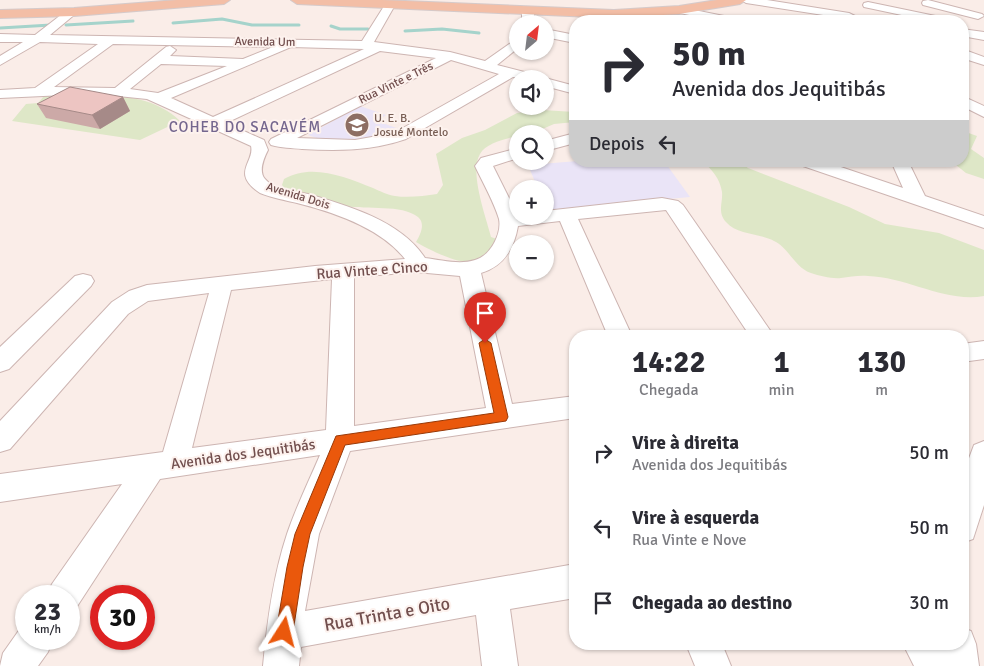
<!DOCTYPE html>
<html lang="pt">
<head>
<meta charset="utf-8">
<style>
  body { margin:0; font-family:Signika,sans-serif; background:#f7f7f7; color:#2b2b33; height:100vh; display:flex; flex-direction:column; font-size:19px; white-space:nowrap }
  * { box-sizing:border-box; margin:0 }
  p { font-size:16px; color:#7c7c81 }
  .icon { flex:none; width:28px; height:28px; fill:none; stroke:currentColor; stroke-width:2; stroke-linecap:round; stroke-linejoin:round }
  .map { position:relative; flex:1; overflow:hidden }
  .side { position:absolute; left:569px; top:330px; width:400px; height:320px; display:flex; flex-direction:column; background:#fff; border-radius:20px; box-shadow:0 1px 4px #0004 }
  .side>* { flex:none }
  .guide { position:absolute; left:569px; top:15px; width:400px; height:152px; border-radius:20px; box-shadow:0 1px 4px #0004; background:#fff; color:#2b2b33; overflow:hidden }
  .needle { width:32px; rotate:28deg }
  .controls { position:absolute; left:509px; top:15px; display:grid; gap:10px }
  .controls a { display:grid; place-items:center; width:45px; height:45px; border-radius:50%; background:#fff; box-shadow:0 1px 4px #0004; font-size:25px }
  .speed { position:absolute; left:15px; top:585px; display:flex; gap:10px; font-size:25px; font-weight:700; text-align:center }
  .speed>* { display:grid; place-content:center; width:65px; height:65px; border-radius:50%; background:#fff; box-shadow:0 1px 4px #0004; line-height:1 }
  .speed small { font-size:12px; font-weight:400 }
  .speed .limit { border:8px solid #d22; background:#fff; color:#111 }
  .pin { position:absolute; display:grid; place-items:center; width:42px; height:42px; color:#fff; margin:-51px -21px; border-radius:50% 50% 50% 0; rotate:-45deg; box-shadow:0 0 5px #0007 }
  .pin .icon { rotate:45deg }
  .me { position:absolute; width:55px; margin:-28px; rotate:9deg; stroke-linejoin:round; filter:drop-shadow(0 0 4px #0008) }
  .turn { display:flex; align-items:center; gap:18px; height:105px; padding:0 20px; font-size:22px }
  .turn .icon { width:65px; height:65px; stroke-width:2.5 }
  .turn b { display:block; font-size:35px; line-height:42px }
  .then { display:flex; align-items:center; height:48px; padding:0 20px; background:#0003; gap:10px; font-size:19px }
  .eta { display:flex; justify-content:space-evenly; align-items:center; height:85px; text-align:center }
  .eta b { font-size:30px; font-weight:800; line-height:35px }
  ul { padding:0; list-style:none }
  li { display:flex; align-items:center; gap:15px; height:75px; padding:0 20px }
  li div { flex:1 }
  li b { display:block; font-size:19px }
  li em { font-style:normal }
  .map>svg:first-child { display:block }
</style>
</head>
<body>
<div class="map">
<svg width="984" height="666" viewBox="0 0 984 666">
  <rect width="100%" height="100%" fill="#faede8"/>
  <g fill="#eae4f7">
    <polygon points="360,106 386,115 377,121 402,130 383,138 375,139 320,139 308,135"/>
    <polygon points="578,161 664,161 690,197 547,210 545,205 545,189 538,189 528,165"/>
  </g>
  <g fill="#dee7c7">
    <path d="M44,96C88,96 146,87 180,121L140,140L12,121L26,104L38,103Z"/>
    <path d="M542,110L575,112V122L554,124L531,134H518L517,136C506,139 486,143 480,154C469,172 486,217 491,237L500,240C494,246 487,256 480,260C463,268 430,250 416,242C420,235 426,224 418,217C401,204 367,210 346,206C325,202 305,195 285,189L282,185L284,179C312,163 345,177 373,188C380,191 387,195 395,196C408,198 424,196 437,194L443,185L436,154L462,138L485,130L517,113Z"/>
    <polygon points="963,131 977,136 971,149 984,158 984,179 966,173 951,161 962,161"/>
    <path d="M702,161H739L748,168L849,207L885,224L939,233L984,250V296C945,303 907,277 868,276C859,275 850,277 841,278C832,279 820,276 811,273C795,268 789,248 774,241C759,233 737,235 726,222C717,212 723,203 722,192C720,179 712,169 702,161Z"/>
  </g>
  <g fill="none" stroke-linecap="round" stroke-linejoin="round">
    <g stroke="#a5d3cb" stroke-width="3">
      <polyline points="173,23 222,19 252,25 299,25"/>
      <polyline points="66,25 133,21"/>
      <polyline points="331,26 340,29 368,29"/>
      <polyline points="0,28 51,25"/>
      <polyline points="405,31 442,29 479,33"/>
    </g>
    <defs>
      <g id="minor">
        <polygon points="741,0 767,0 849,13 855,16 849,19 746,3"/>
        <polygon points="928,0 982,14 984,16 978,19 923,5 922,3 923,1"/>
        <path d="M390,2L395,5L374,42L450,52L485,61L518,38V48L497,65L540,76L542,79L545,78L575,86V94L545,86V79L513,77L406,139C371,151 338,151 302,149C292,148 281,148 271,145L269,142L271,139L436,58L380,51L226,123L264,140L268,150C264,158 258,171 265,179C275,191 295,191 308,194C349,206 401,221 425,258C441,260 460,265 475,260C490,256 502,234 499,219C494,202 483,183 475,166L481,158L518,148V158L493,166L518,216H545V211L662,198L678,201L683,205L774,336H750L666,210L578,219L632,336H608L560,221L518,226C514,249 504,266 481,273L512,404L575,396V418L350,451L319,534L305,611L575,564V598L510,609L518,666H482L476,615L301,647L299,666H263C267,622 273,576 287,534C296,507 309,481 320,455L160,479L76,608L69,611V596H47L52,584L122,484L0,502V474L163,452L209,293L148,301L128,314L10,449L0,452V421L112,302L129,291L147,285L315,266L405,259C381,228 333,212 297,203C285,200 272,198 260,193C230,173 255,162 251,146L147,99L118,96L65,95L0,98V90L35,88L98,44L40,42L0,65V56L23,42H0V34L35,35L66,11H74L76,13L74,15L50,35L362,41L386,3ZM113,44L273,47L243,59L170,56L176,50L170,46L166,47L115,88L54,87ZM291,47L364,49L213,117L171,98ZM451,60L499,74L394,133L355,140L297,138ZM161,64L227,66L158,93L130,89ZM416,272L460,276L486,408L354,426V277ZM332,279L326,430L192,448L231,290Z"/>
        <polygon points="868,2 945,18 951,21 930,21 864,7 863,5 864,3"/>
        <polygon points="679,7 734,18 740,21 718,21 675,12 674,10"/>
        <polygon points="528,8 534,11 534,24 522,24 522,11"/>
        <polygon points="545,29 575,35 575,43 545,37"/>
        <polygon points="962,29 984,32 984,40 962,36"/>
        <polygon points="962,49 984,57 984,65 962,58"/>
        <polygon points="962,96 984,106 984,117 962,106"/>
        <polygon points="575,133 575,143 545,151 545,141"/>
        <polygon points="798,161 823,161 903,188 891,161 908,161 925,196 984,216 984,228 800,165"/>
        <polygon points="83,274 91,276 94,281 91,286 9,369 0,372 0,347 75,276"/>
        <polygon points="984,341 984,359 962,362 962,344"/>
        <polygon points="984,441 984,505 973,539 962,543 962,477 974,445"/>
        <polygon points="26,625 26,639 53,639 48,652 38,666 0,666 3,653 22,626"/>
        <polygon points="962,628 971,631 976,644 979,666 914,666 903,644 962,644"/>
        <polygon points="686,644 722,644 731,666 695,666"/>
      </g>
      <g id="major">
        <polygon points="177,0 230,0 224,4 74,16 0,18 0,10 74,8"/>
        <polygon points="291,0 382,0 614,10 679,6 717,0 746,0 740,4 679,14 614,18 297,4"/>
      </g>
    </defs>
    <use href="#minor" stroke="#cdb5b2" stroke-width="2"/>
    <use href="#major" stroke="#d5caca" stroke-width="2"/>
    <use href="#minor" fill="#fff" fill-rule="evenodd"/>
    <use href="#major" fill="#f3bea6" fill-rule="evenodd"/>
  </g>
  <polygon fill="#cca9a7" points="123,97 130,111 100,129 46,118 37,104"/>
  <polygon fill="#a68a88" points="123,97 130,111 100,129 92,115"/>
  <polygon fill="#edc5c2" stroke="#a68a88" points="70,87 123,97 92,115 37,104"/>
  <polygon fill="#ea580c" stroke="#983908" points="485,339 491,343 508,417 506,421 345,445 310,534 303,567 293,632 290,638 284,640 278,638 276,632 287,567 295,534 336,436 494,413 479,343"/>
  <defs>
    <symbol id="school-disc" viewBox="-11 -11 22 22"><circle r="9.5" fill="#8d6e63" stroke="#fdf2ee"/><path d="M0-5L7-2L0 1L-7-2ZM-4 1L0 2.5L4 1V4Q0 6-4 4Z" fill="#fff"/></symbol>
  </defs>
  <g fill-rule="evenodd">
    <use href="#school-disc" x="343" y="111" width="28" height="28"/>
  </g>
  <g text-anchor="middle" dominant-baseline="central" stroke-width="4" stroke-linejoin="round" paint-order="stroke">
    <g font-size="12" fill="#724f4e" stroke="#fdf2ee">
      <text transform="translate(265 42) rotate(1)">Avenida Um</text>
      <text transform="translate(396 83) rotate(-26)">Rua Vinte e Três</text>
      <text transform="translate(298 196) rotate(17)">Avenida Dois</text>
    </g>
    <g font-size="12" fill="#785e54" stroke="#fdf2ee" text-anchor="start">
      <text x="374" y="118">U. E. B.<tspan x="374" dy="14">Josué Montelo</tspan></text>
    </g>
    <g font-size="15" letter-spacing="1" fill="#74668e" stroke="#fdf2ee">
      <text x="245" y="127">COHEB DO SACAVÉM</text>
    </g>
    <g font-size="15" fill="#724f4e" stroke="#fdf2ee">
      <text transform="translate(372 270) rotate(-4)">Rua Vinte e Cinco</text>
      <text transform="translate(243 454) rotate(-8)">Avenida dos Jequitibás</text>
    </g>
    <g font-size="18" fill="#724f4e" stroke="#fdf2ee">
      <text transform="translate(387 614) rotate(-10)">Rua Trinta e Oito</text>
    </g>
  </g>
</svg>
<div class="controls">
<a><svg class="needle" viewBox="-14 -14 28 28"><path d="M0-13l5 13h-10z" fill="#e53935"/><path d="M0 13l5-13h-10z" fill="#7c7c81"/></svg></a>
<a><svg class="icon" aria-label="sound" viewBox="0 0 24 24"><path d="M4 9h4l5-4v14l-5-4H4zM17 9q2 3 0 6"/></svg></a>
<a><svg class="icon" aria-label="search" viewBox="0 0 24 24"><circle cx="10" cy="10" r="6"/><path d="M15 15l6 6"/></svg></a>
<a>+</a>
<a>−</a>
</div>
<div class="speed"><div>23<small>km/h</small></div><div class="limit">30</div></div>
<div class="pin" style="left:485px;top:343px;background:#d93025"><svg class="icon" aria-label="arrive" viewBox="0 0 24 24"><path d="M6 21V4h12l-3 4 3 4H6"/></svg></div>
<svg class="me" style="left:284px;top:632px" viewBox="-20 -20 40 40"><path d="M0-17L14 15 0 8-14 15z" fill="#ea580c" stroke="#fff" stroke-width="4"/></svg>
<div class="guide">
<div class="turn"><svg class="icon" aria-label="right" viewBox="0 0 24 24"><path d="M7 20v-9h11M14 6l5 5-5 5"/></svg><div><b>50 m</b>Avenida dos Jequitibás</div></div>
<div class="then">Depois<svg class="icon" aria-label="left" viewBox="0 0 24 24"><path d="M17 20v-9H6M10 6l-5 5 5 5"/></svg></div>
</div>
<section class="side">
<div class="eta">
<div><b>14:22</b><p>Chegada</p></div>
<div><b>1</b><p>min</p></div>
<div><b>130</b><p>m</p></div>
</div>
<ul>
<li><svg class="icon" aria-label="right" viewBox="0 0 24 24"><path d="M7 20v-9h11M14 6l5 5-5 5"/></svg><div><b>Vire à direita</b><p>Avenida dos Jequitibás</p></div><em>50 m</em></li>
<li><svg class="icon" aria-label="left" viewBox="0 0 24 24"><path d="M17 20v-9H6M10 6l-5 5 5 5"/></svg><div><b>Vire à esquerda</b><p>Rua Vinte e Nove</p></div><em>50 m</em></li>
<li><svg class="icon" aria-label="arrive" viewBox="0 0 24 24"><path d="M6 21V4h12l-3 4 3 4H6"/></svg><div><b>Chegada ao destino</b></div><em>30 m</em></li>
</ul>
</section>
</div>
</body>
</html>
